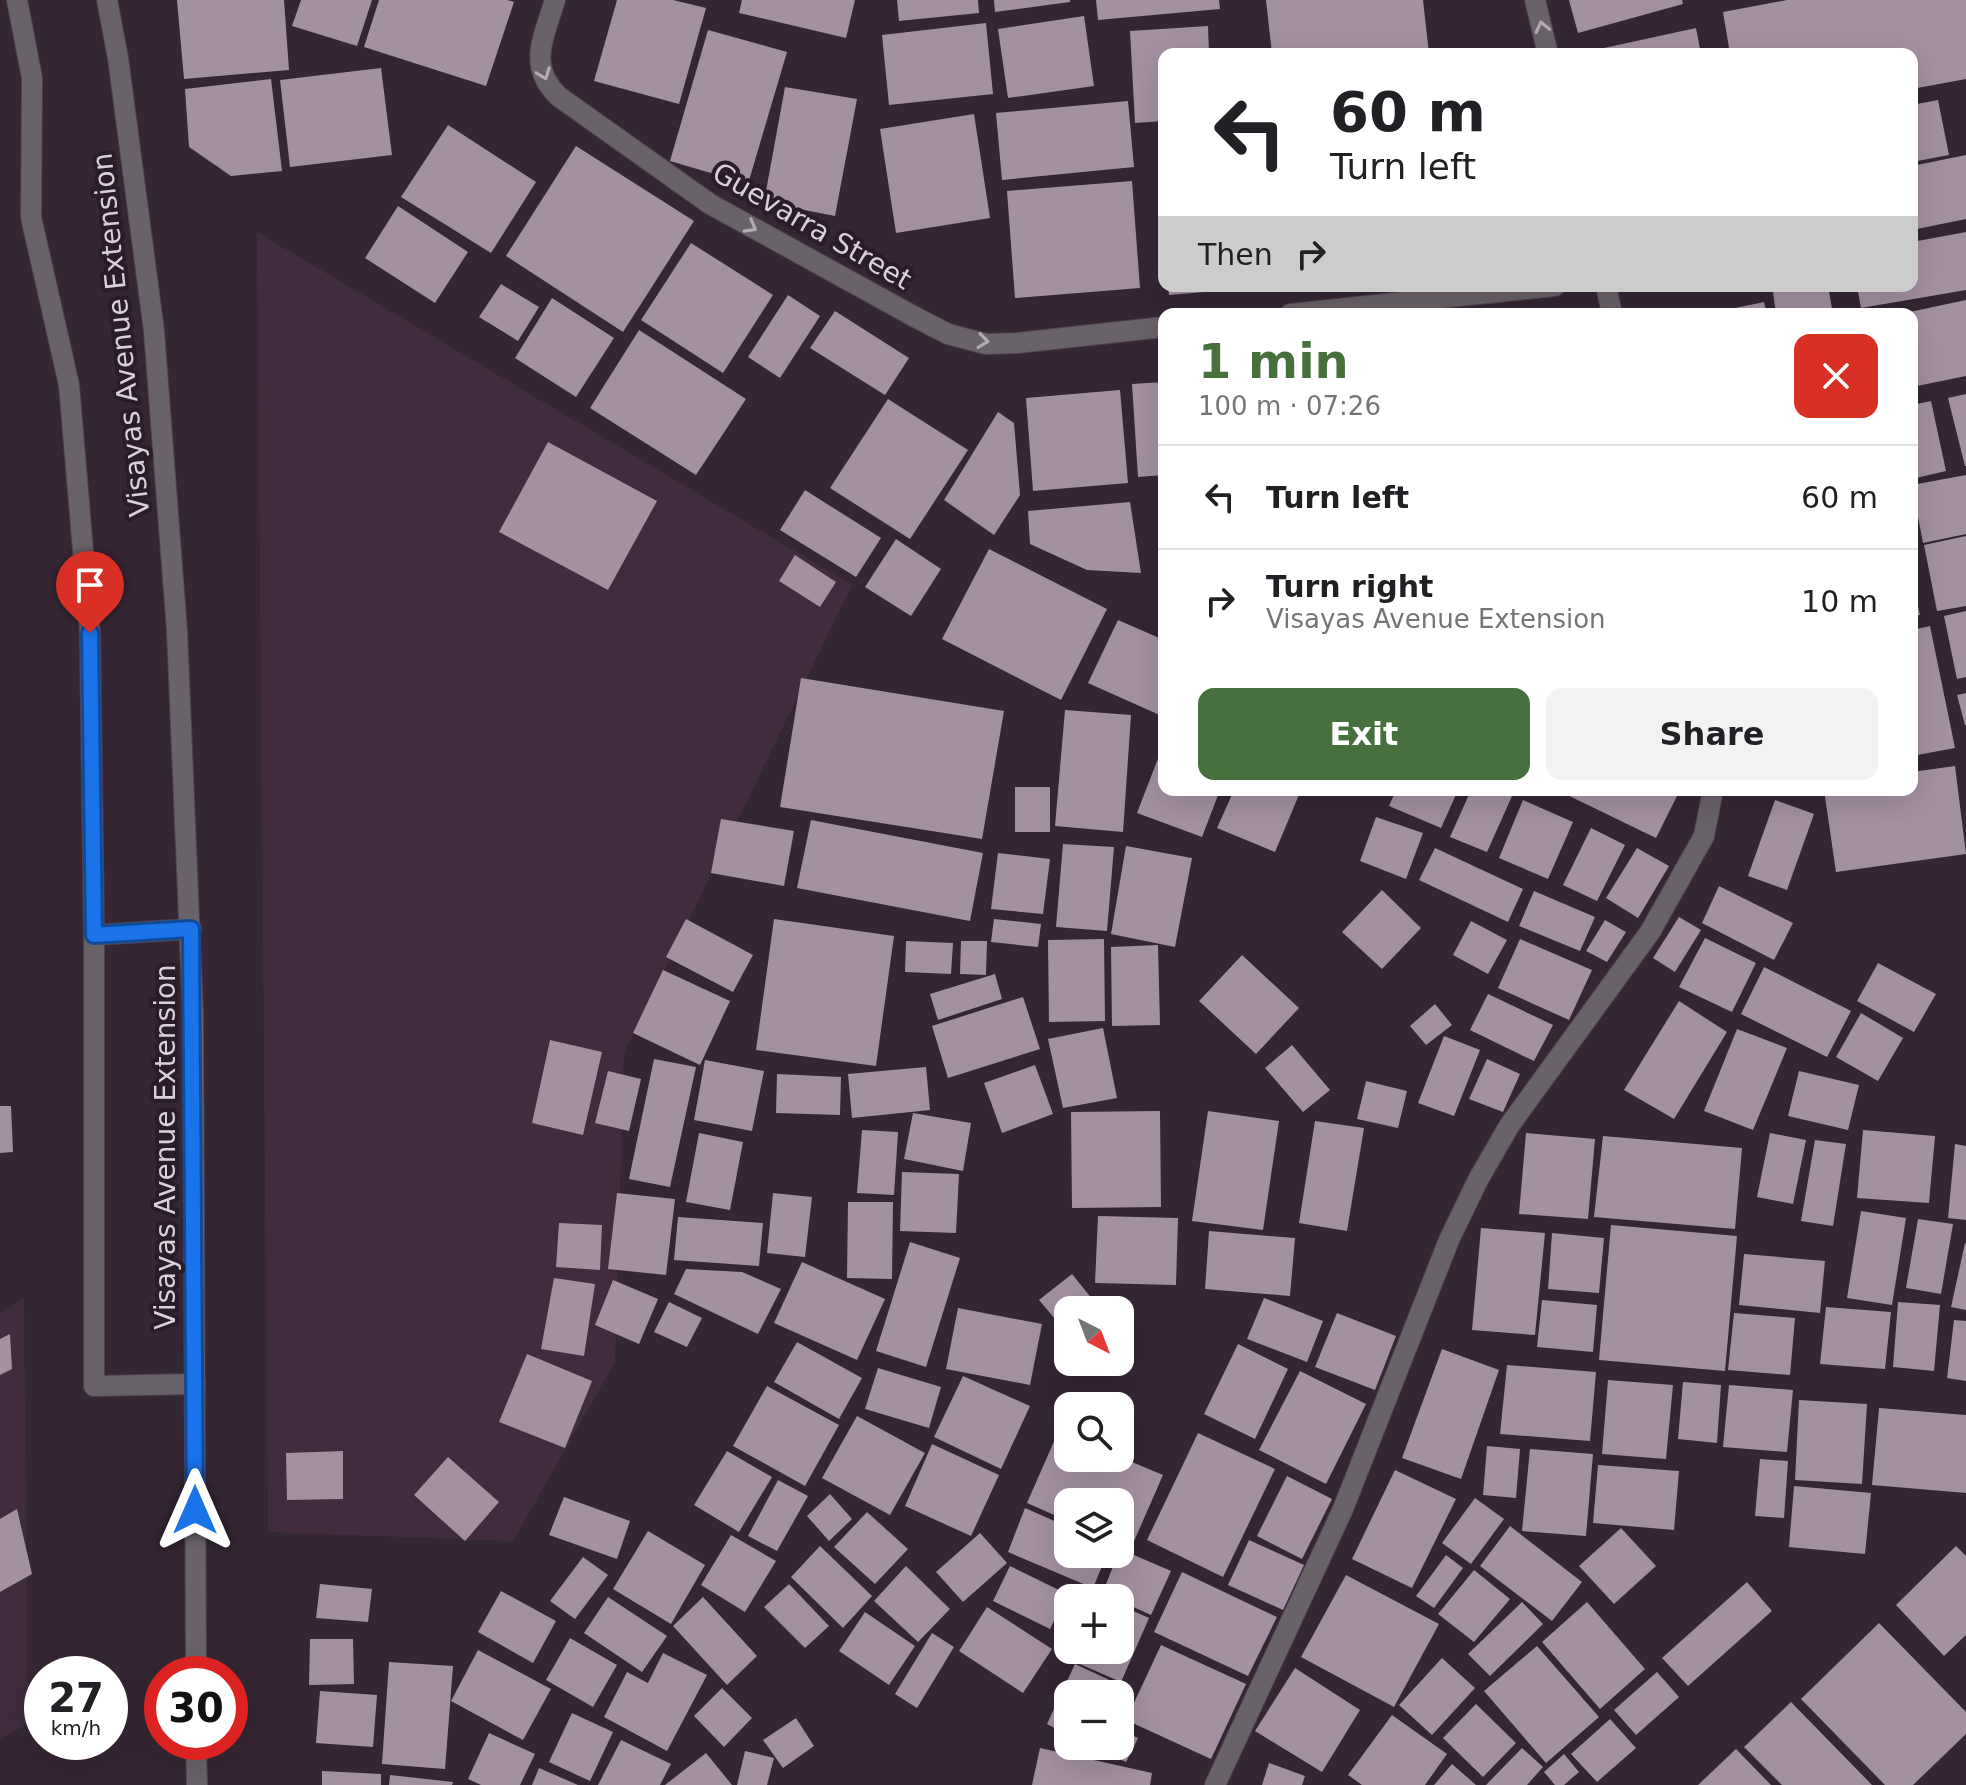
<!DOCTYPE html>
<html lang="en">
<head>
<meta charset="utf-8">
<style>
  body { margin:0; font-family:"DejaVu Sans",sans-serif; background:#f2f2f2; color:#202124; height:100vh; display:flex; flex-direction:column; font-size:30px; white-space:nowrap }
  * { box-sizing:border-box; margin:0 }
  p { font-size:26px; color:#757577 }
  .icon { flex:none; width:44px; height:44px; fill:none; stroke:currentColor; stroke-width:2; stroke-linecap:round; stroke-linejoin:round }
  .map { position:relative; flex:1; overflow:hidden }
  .details { position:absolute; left:1158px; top:308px; width:760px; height:488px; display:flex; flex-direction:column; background:#fff; border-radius:16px; box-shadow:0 8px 32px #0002 }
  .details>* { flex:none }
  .top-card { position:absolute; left:1158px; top:48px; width:760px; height:244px; border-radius:16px; box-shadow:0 8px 32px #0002; background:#fff; color:#202124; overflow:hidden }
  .needle { width:52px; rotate:138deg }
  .fabs { position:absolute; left:1054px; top:1296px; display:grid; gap:16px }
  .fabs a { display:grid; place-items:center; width:80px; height:80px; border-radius:16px; background:#fff; box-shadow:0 8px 32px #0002; font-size:40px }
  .speed { position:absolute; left:24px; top:1656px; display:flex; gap:16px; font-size:40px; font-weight:700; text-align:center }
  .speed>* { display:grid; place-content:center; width:104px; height:104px; border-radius:50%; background:#fff; box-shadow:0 8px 32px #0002; line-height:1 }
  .speed small { font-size:20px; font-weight:400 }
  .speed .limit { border:12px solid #d22; background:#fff; color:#111 }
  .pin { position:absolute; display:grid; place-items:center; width:68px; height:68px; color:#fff; margin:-82px -34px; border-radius:50% 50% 50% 0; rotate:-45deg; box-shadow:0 0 8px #0007 }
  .pin .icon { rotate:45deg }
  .me { position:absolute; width:88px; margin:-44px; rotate:0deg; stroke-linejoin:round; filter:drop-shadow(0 0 6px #0008) }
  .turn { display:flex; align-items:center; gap:28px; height:168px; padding:0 40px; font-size:36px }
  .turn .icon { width:104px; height:104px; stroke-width:2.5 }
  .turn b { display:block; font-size:56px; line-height:68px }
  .then { display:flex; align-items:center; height:76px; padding:0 40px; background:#0003; gap:16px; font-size:30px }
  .round { display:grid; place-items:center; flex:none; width:84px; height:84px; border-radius:16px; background:#f2f2f2 }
  .overview { display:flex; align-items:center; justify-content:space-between; height:136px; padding:0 40px }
  h1 { font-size:48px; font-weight:800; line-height:60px; color:#47713c }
  .action { display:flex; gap:16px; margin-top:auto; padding:16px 40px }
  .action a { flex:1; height:92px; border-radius:16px; background:#47713c; color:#fff; font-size:32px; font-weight:800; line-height:92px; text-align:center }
  .action a+a { background:#f2f2f2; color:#202124 }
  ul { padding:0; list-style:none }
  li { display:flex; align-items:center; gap:24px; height:104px; padding:0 40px; border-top:2px solid #e0e0e0 }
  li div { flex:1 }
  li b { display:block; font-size:30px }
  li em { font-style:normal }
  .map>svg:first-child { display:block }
</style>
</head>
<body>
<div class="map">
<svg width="1966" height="1785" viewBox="0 0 1966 1785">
  <rect width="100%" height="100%" fill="#352633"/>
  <g fill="#402c3e">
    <polygon points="257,232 852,585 624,1053 615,1362 513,1541 268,1532"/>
    <polygon points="24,1298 28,1724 0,1739 0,1313"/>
  </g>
  <g fill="#a390a1">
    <polygon points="177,0 284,0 289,70 184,79"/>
    <polygon points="301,0 372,0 357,46 292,26"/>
    <polygon points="379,0 507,0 514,2 486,86 364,47"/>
    <polygon points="617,0 673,0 706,8 679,104 594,81"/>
    <polygon points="742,0 855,0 846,38 739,13"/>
    <polygon points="897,0 978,0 979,13 899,21"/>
    <polygon points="994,0 1070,0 1070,2 995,12"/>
    <polygon points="1096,0 1219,0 1220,9 1098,20"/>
    <polygon points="1266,0 1423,0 1429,54 1272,54"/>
    <polygon points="1569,0 1682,0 1683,4 1578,33"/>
    <polygon points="1787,0 1966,0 1966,79 1912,89 1912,54 1730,54 1723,12"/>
    <polygon points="1084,16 1094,86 1008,98 998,29"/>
    <polygon points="986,23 993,94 889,105 882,35"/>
    <polygon points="1208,26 1209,54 1164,54 1164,121 1135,123 1130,31"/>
    <polygon points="1696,28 1701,54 1596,54 1595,50"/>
    <polygon points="708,30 787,52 748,184 670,161"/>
    <polygon points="381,68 392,155 290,167 280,80"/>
    <polygon points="271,79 282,171 231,176 189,147 185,89"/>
    <polygon points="785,87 857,99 835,216 764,202"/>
    <polygon points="1938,100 1949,155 1912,162 1912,105"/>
    <polygon points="1128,101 1134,167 1002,180 996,113"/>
    <polygon points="974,114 990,218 896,233 880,129"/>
    <polygon points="448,125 536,182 491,253 401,197"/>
    <polygon points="576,146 694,221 623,332 506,256"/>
    <polygon points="1966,155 1966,219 1912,230 1912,166"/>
    <polygon points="1132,181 1140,288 1015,298 1007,191"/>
    <polygon points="398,206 468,252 435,303 365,258"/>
    <polygon points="1966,232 1966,290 1861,308 1857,286 1912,286 1912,242"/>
    <polygon points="691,243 773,295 723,373 641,320"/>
    <polygon points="501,284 539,307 518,341 479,317"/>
    <polygon points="1168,286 1251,286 1251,288 1169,295"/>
    <polygon points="1810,286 1828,286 1833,314 1776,314 1773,292"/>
    <polygon points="788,295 820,316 780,378 748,357"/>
    <polygon points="552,298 614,338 576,397 515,358"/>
    <polygon points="1966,300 1966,376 1912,387 1912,314 1905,313"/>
    <polygon points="1764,302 1767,314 1711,314 1711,313"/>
    <polygon points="835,311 909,358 885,395 810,348"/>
    <polygon points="639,330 746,399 696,475 590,408"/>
    <polygon points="1164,382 1164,475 1138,477 1132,384"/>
    <polygon points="1120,390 1128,483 1033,491 1026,398"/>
    <polygon points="1966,394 1966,466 1965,466 1948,398"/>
    <polygon points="888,399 968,450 910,539 830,488"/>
    <polygon points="1931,401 1946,471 1912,479 1912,405"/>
    <polygon points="998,412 1014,423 1020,495 994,535 944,500"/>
    <polygon points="548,442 657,501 608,590 499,532"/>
    <polygon points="1966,475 1966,534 1923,543 1912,485"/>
    <polygon points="805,490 881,538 856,577 780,530"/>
    <polygon points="1130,502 1141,573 1087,570 1030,544 1028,511"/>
    <polygon points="1966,536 1966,606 1937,611 1924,545"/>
    <polygon points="896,539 941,569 911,616 865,587"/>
    <polygon points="989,549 1107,609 1061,700 942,639"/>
    <polygon points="795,555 836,582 820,607 779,581"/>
    <polygon points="1912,582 1920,615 1912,616"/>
    <polygon points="1966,611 1966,677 1957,679 1944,616"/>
    <polygon points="1118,620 1164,640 1164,717 1088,683"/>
    <polygon points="1930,626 1955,748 1912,756 1912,630"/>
    <polygon points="801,678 1004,711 982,839 780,807"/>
    <polygon points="1966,693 1966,725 1965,725 1957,695"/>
    <polygon points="1065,710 1131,715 1123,832 1055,826"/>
    <polygon points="1164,743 1164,790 1220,790 1202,837 1137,813"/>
    <polygon points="1955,766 1966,854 1836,872 1824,790 1912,790 1912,772"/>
    <rect x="1015" y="787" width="35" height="45"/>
    <polygon points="1234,790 1301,790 1275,852 1217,828"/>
    <polygon points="1396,790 1458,790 1441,828 1389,806"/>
    <polygon points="1471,790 1498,790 1512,796 1487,852 1450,837"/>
    <polygon points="1557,790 1680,790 1656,838"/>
    <polygon points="1523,800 1573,822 1548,879 1499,858"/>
    <polygon points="1775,800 1814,814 1787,890 1748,876"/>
    <polygon points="1376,817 1423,833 1406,879 1360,861"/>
    <polygon points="721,819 794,831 784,886 711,873"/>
    <polygon points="811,820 983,853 970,921 797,888"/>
    <polygon points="1591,828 1625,845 1597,901 1563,885"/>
    <polygon points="1063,844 1114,847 1107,931 1056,927"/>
    <polygon points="1126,846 1192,858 1175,947 1111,934"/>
    <polygon points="1435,848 1523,889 1508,922 1419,880"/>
    <polygon points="1637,848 1669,866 1638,918 1606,898"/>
    <polygon points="998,853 1050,859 1043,914 991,909"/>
    <polygon points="1719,886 1793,923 1774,960 1702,923"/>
    <polygon points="1382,890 1421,928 1382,969 1342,932"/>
    <polygon points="1534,891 1595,917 1580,951 1519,926"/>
    <polygon points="1679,917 1701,930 1675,972 1653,958"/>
    <polygon points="686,919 753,955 733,992 666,957"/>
    <polygon points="774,919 894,936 876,1066 756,1050"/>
    <polygon points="994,919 1041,924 1038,947 991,942"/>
    <polygon points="1605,920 1626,932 1607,962 1586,951"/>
    <polygon points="1471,921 1507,940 1488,974 1453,955"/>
    <polygon points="1705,938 1756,963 1732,1012 1679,987"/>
    <polygon points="1104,939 1105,1021 1049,1022 1048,940"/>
    <polygon points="1520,939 1592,970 1569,1020 1498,988"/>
    <polygon points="906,941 953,943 951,974 905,972"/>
    <polygon points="961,941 987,941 986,975 960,974"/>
    <polygon points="1158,945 1160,1025 1112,1026 1111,947"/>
    <polygon points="1242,955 1299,1008 1256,1054 1199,1001"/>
    <polygon points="1878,963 1936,994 1914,1032 1857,1001"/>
    <polygon points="1764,967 1851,1011 1827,1057 1741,1014"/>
    <polygon points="663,970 730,1001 700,1065 633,1033"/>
    <polygon points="995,974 1002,999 938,1020 930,994"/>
    <polygon points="1488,994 1553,1025 1534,1061 1470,1030"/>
    <polygon points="1023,997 1040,1049 948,1078 932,1026"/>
    <polygon points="1679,1001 1727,1032 1674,1119 1624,1090"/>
    <polygon points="1435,1004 1452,1025 1426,1045 1410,1026"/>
    <polygon points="1861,1013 1903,1038 1878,1081 1836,1057"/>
    <polygon points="1103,1028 1117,1098 1063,1108 1048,1039"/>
    <polygon points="1737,1029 1787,1048 1753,1130 1704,1111"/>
    <polygon points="1444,1036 1480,1050 1454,1116 1418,1103"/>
    <polygon points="550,1040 602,1052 583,1135 532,1123"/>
    <polygon points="1292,1045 1330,1090 1303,1112 1265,1068"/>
    <polygon points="654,1059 696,1067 670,1187 629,1179"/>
    <polygon points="1487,1059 1520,1074 1503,1112 1469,1099"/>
    <polygon points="705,1060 764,1071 752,1131 694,1120"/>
    <polygon points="1035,1065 1053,1114 1002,1133 984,1083"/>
    <polygon points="926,1067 930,1110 852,1118 848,1074"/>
    <polygon points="608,1071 641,1079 629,1131 595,1123"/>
    <polygon points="1799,1071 1859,1085 1848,1130 1788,1116"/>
    <polygon points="777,1074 841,1077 840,1115 776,1113"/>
    <polygon points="1366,1081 1407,1091 1398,1128 1357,1119"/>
    <polygon points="0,1106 11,1106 13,1152 0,1153"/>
    <polygon points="1160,1111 1161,1207 1072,1208 1071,1112"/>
    <polygon points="1208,1111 1279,1121 1263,1230 1192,1221"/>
    <polygon points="913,1113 971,1123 963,1171 904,1159"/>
    <polygon points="1315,1121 1364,1128 1347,1231 1299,1223"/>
    <polygon points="862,1130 898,1132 894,1195 857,1193"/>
    <polygon points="1863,1130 1935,1136 1929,1203 1857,1198"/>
    <polygon points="699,1133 743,1142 730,1210 686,1202"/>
    <polygon points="1526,1133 1595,1139 1588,1219 1519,1214"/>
    <polygon points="1770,1133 1806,1140 1793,1204 1757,1197"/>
    <polygon points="1603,1136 1742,1148 1735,1229 1594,1217"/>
    <polygon points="1815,1140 1846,1144 1833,1226 1801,1221"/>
    <polygon points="1955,1144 1966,1146 1966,1220 1948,1218"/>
    <polygon points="902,1172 959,1174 956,1233 900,1231"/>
    <polygon points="617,1193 675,1199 666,1275 608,1269"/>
    <polygon points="773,1193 812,1197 805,1257 767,1253"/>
    <polygon points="848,1202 893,1202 892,1279 847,1278"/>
    <polygon points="1861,1211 1906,1218 1892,1305 1847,1298"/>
    <polygon points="1098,1216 1178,1218 1176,1285 1095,1283"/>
    <polygon points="678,1217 763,1223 759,1266 674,1260"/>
    <polygon points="1918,1219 1953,1224 1941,1294 1906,1288"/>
    <polygon points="559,1223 602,1225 600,1270 556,1267"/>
    <polygon points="1611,1225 1737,1236 1725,1371 1599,1360"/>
    <polygon points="1481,1228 1545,1233 1535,1335 1472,1330"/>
    <polygon points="1209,1231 1295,1238 1290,1296 1205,1289"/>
    <polygon points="1552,1233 1604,1238 1599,1293 1548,1289"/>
    <polygon points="910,1242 960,1258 926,1367 876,1351"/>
    <polygon points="1965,1243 1966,1244 1966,1310 1951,1307"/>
    <polygon points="1744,1254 1825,1261 1820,1313 1739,1305"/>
    <polygon points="802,1262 885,1299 857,1360 774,1323"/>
    <polygon points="686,1269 742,1272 781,1289 758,1334 674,1294"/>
    <polygon points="1072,1274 1093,1300 1081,1310 1068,1310 1068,1320 1061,1326 1039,1300"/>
    <polygon points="554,1278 595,1284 584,1356 541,1349"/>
    <polygon points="613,1280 658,1299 639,1344 595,1325"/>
    <polygon points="1264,1298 1323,1321 1307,1362 1247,1339"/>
    <polygon points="1542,1300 1597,1305 1593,1352 1537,1347"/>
    <polygon points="669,1302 702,1318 687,1347 654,1332"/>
    <polygon points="1898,1302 1940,1305 1934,1371 1893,1367"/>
    <polygon points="1826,1307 1891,1312 1885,1369 1820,1364"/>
    <polygon points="958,1308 1042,1324 1030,1385 946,1369"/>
    <polygon points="1337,1313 1396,1336 1375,1390 1315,1367"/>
    <polygon points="1734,1313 1795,1318 1790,1375 1728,1370"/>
    <polygon points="1954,1320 1966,1321 1966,1381 1947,1378"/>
    <polygon points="10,1334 12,1369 0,1375 0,1339"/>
    <polygon points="797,1342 862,1378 839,1419 774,1382"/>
    <polygon points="1238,1344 1288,1369 1255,1439 1204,1414"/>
    <polygon points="1442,1349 1499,1370 1461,1479 1402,1458"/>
    <polygon points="527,1354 592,1381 565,1448 499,1422"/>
    <polygon points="1507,1365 1596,1372 1590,1441 1500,1434"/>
    <polygon points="878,1368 941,1387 929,1428 865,1409"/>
    <polygon points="1300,1371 1366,1404 1326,1484 1259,1450"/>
    <polygon points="963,1376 1030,1406 1001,1469 934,1437"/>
    <polygon points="1608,1380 1673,1385 1666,1459 1602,1454"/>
    <polygon points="1683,1382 1721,1385 1717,1443 1678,1439"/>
    <polygon points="1729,1385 1793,1390 1787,1452 1723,1447"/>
    <polygon points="767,1386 839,1425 805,1486 733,1446"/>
    <polygon points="1799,1400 1867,1404 1862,1484 1795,1480"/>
    <polygon points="1879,1408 1966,1415 1966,1493 1872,1485"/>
    <polygon points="857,1416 925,1453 890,1515 822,1478"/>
    <polygon points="1059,1430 1068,1434 1068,1458 1120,1457 1163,1475 1131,1548 1120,1543 1120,1502 1068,1502 1068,1521 1027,1503"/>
    <polygon points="1198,1433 1275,1469 1223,1577 1147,1540"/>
    <polygon points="932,1444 999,1475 971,1536 905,1506"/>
    <polygon points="1487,1446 1520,1449 1516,1498 1483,1495"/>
    <polygon points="1530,1449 1593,1454 1586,1536 1522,1531"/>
    <polygon points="343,1451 343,1499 287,1500 286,1453"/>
    <polygon points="727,1451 772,1477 739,1532 694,1505"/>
    <polygon points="448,1457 499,1502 465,1541 414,1495"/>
    <polygon points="1760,1459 1788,1461 1784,1518 1755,1516"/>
    <polygon points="1598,1465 1679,1471 1674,1530 1593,1523"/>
    <polygon points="1395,1470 1456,1499 1412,1588 1352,1559"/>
    <polygon points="1287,1476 1332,1499 1302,1559 1257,1536"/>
    <polygon points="778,1480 808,1496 777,1551 748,1536"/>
    <polygon points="1794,1486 1871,1493 1865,1554 1789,1547"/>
    <polygon points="830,1494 852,1519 829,1541 807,1516"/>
    <polygon points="564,1497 630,1521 617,1559 549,1535"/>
    <polygon points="1475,1498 1504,1519 1471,1564 1442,1543"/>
    <polygon points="1025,1508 1068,1527 1068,1554 1107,1554 1093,1588 1008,1552"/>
    <polygon points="17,1509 32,1574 0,1592 0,1519"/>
    <polygon points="867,1512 908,1549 875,1584 834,1547"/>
    <polygon points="1510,1526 1582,1582 1552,1621 1480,1566"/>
    <polygon points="1621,1528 1656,1566 1614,1604 1579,1566"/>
    <polygon points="648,1531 705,1565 671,1624 613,1589"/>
    <polygon points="980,1533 1007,1563 963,1602 936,1572"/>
    <polygon points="731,1535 776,1561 745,1612 701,1585"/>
    <polygon points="1249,1540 1304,1565 1283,1610 1228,1585"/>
    <polygon points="820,1546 872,1596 843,1628 791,1577"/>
    <polygon points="1956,1546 1966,1556 1966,1635 1944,1656 1896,1605"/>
    <polygon points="1120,1549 1171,1571 1151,1615 1120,1601 1120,1598 1102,1594"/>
    <polygon points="1446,1555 1463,1568 1434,1608 1416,1596"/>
    <polygon points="583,1557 608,1575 575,1619 550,1601"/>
    <polygon points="906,1566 950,1609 918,1642 874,1601"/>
    <polygon points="1010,1566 1067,1594 1050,1629 993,1601"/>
    <polygon points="1474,1570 1510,1599 1474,1642 1438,1614"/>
    <polygon points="1182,1572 1277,1617 1248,1676 1154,1632"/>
    <polygon points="1346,1575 1439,1624 1394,1707 1301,1657"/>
    <polygon points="1747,1582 1772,1611 1688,1686 1662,1658"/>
    <polygon points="320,1584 372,1589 368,1622 316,1618"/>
    <polygon points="789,1584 829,1626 805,1648 764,1607"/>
    <polygon points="501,1591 556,1621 533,1663 478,1632"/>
    <polygon points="608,1597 667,1636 642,1672 584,1633"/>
    <polygon points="703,1597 757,1656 727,1685 673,1626"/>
    <polygon points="1522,1602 1543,1624 1490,1676 1468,1654"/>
    <polygon points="1587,1602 1645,1669 1600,1709 1542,1642"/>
    <polygon points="1120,1605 1149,1618 1121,1682 1059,1655 1068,1635 1068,1650 1120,1650"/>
    <polygon points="987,1607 1052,1649 1023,1693 959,1651"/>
    <polygon points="865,1612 915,1646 889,1685 839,1651"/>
    <polygon points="1879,1623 1966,1712 1966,1734 1913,1785 1885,1785 1801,1699"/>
    <polygon points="932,1633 954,1647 917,1708 895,1694"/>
    <polygon points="570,1638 617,1665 593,1707 546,1680"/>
    <polygon points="310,1639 353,1639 354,1684 309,1685"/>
    <polygon points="1161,1645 1246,1684 1211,1759 1126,1720"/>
    <polygon points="1537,1646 1599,1717 1546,1763 1484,1691"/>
    <polygon points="478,1650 551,1689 523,1740 451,1701"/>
    <polygon points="663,1653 707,1675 667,1751 604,1717 627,1672 648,1683"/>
    <polygon points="1442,1658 1475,1688 1432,1735 1399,1705"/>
    <polygon points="389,1662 453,1666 445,1769 382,1764"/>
    <polygon points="1075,1664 1133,1691 1120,1717 1120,1694 1068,1694 1068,1735 1047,1724"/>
    <polygon points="1295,1668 1360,1710 1322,1772 1255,1731"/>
    <polygon points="1657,1672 1679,1697 1636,1735 1614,1710"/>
    <polygon points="722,1688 752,1718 724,1747 694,1716"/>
    <polygon points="320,1691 377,1695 373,1747 316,1743"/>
    <polygon points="1791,1702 1872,1785 1782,1785 1744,1747"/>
    <polygon points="1476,1704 1516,1743 1483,1777 1443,1738"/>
    <polygon points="572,1713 613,1732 590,1781 549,1762"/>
    <polygon points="1392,1715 1447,1754 1425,1785 1362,1785 1348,1775"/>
    <polygon points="796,1718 814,1746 783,1768 763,1740"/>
    <polygon points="1610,1719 1636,1748 1597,1782 1571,1754"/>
    <polygon points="1120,1730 1138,1738 1126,1762 1092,1746 1120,1746"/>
    <polygon points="489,1733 535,1754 520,1785 481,1785 468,1779"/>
    <polygon points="621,1740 671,1764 660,1785 598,1785"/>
    <polygon points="1040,1748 1152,1773 1150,1785 1032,1785"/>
    <polygon points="1522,1748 1543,1767 1527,1785 1486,1785"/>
    <polygon points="1736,1749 1771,1785 1698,1785"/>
    <polygon points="745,1751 774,1758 767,1785 737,1785"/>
    <polygon points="706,1753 732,1785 665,1785"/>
    <polygon points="1564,1754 1579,1772 1564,1785 1555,1785 1544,1772"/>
    <polygon points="1269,1763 1305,1776 1302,1785 1262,1785"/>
    <polygon points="1452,1764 1476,1785 1434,1785"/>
    <polygon points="539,1768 578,1785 532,1785"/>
    <polygon points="322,1771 381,1774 381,1785 322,1785"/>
    <polygon points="390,1775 453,1782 452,1785 389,1785"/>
  </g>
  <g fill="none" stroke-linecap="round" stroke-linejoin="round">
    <defs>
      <g id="minor">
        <polyline points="17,0 32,78 31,217 69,385 90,633 94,935 94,1386 195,1384"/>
        <polyline points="107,0 118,58 154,331 177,631 193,1014 196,1674"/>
        <path d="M555,0C544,37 527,65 558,96L710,204L915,317L948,334L986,344L1017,343L1164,327"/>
        <polyline points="1535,0 1548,54"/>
        <polyline points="1606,286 1612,314"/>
        <polyline points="1290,314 1555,286"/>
        <polyline points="94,935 191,929"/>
        <polyline points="196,1742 197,1785"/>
        <polyline points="1215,1785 1343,1509 1449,1240 1478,1180 1509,1126 1650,932 1704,836 1713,790"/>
      </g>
    </defs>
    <use href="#minor" stroke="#4f414e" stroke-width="22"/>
    <use href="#minor" stroke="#6a6269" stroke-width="20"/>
  </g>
  <defs><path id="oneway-chevron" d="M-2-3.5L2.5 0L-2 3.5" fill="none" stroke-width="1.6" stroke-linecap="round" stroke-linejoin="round" transform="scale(2)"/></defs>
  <g stroke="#b3aab2">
    <use href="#oneway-chevron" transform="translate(1542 27) rotate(-104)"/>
    <use href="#oneway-chevron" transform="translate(544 74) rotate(69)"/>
    <use href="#oneway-chevron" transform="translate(751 227) rotate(29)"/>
    <use href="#oneway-chevron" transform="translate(983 341) rotate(8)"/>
  </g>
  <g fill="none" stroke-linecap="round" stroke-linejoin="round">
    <defs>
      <polyline id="route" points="90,633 94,935 191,929 195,1510"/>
    </defs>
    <use href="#route" stroke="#114b97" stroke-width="20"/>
    <use href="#route" stroke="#1a73e8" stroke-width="14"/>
  </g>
  <g text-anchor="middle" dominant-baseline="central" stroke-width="8" stroke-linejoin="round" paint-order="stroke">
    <g font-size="28" fill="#dad0d9" stroke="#2b1c29">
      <text transform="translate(812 226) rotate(30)">Guevarra Street</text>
      <text transform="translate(121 335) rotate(-96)">Visayas Avenue Extension</text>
      <text transform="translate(165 1147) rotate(-90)">Visayas Avenue Extension</text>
    </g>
  </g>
</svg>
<div class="fabs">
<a><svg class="needle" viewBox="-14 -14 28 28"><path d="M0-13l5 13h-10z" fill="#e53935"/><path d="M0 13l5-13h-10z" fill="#757577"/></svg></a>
<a><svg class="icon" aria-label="search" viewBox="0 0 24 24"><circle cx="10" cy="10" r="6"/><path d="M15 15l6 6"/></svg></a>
<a><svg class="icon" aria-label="layers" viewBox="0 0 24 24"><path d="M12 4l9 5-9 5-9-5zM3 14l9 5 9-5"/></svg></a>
<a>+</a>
<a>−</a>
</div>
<div class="speed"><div>27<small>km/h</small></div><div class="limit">30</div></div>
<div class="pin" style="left:90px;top:633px;background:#d93025"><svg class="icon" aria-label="arrive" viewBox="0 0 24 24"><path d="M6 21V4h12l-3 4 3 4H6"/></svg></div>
<svg class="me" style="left:195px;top:1510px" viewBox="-20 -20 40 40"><path d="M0-17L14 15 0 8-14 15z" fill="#1a73e8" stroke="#fff" stroke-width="4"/></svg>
<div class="top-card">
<div class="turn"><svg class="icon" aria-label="left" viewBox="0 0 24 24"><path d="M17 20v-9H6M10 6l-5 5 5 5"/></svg><div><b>60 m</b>Turn left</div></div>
<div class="then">Then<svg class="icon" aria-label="right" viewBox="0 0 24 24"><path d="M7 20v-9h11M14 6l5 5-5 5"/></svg></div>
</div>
<section class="details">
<div class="overview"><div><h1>1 min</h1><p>100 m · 07:26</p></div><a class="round" style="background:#d93025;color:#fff"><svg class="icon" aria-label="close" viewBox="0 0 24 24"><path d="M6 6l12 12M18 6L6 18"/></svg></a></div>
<ul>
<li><svg class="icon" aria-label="left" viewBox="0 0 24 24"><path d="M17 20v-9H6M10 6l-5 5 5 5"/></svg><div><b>Turn left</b></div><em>60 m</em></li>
<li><svg class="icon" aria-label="right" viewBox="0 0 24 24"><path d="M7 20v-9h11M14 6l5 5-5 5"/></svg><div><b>Turn right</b><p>Visayas Avenue Extension</p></div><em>10 m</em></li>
</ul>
<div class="action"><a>Exit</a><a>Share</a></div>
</section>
</div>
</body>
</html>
